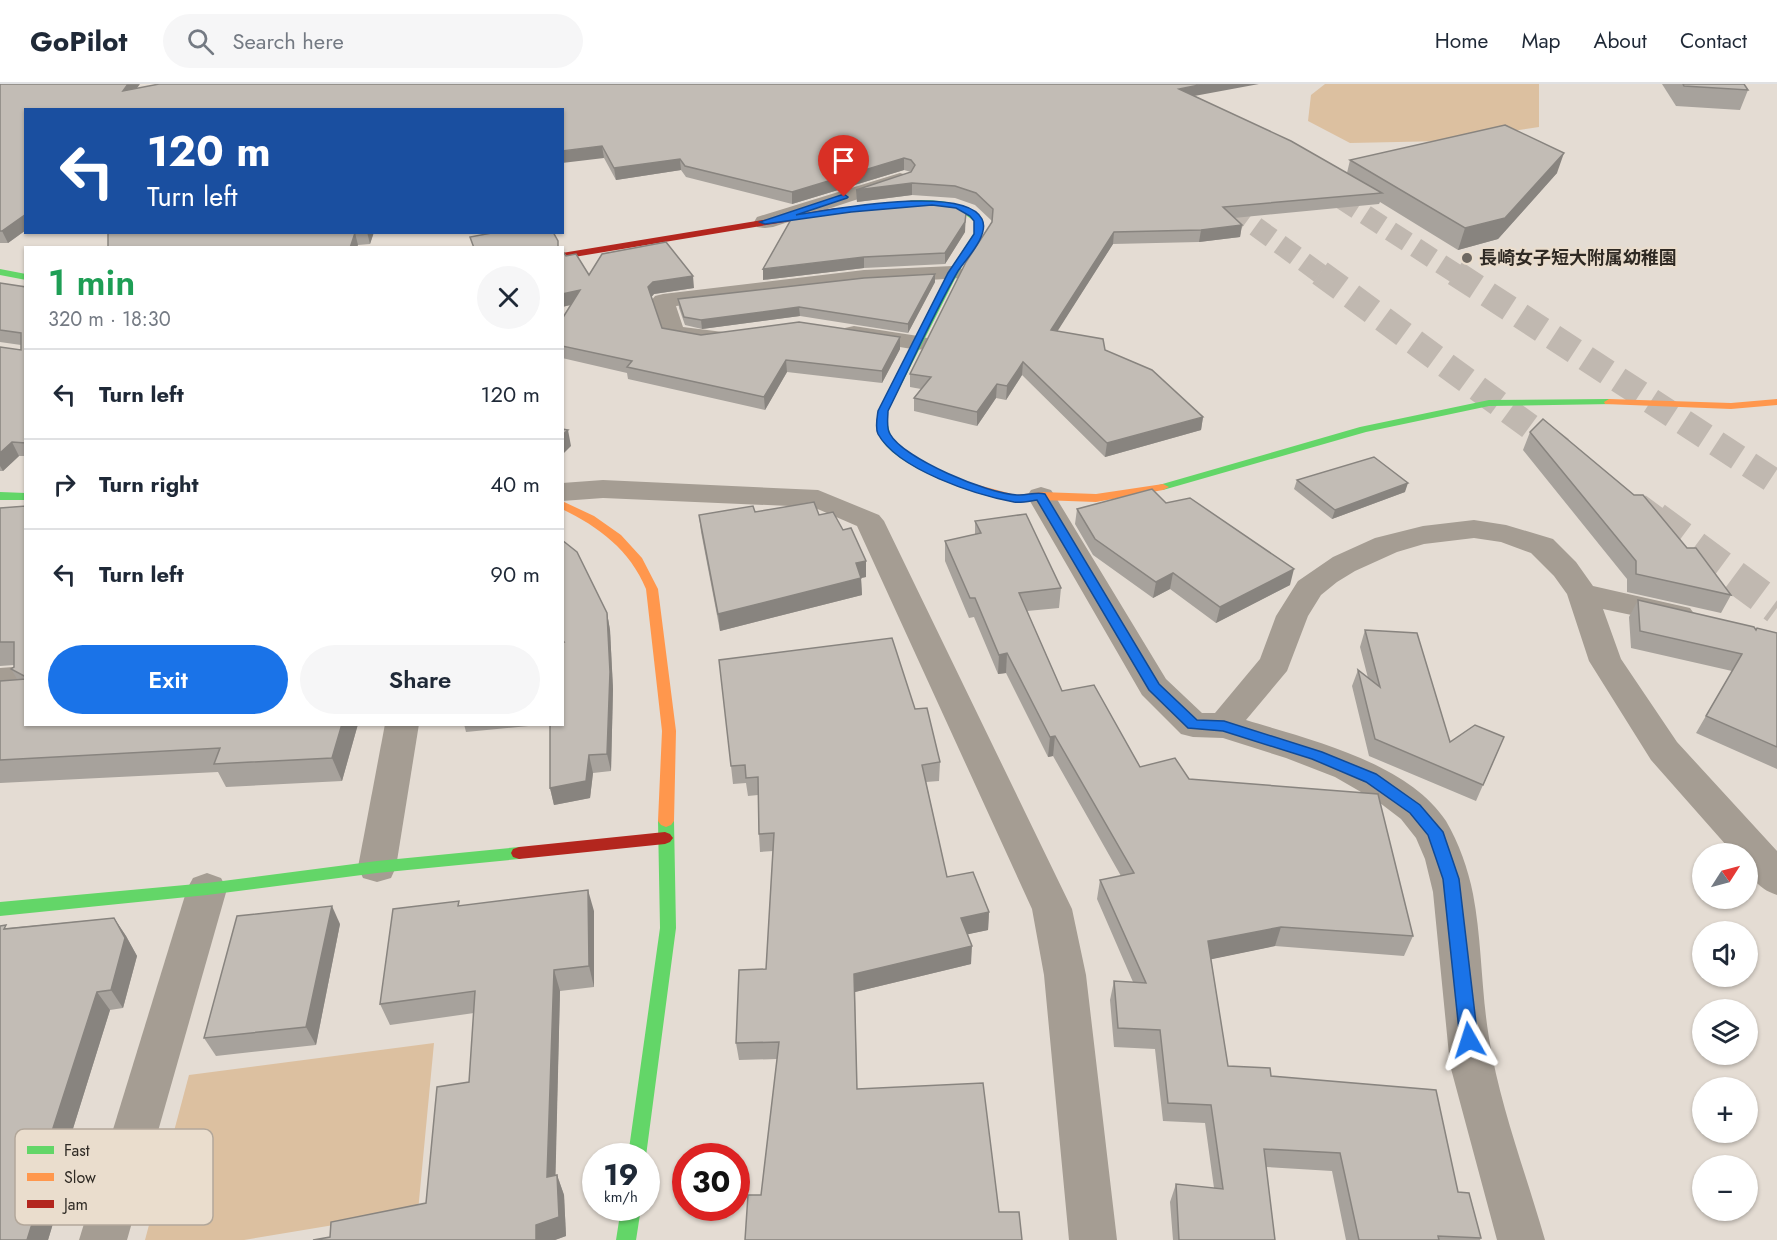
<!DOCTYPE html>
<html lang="en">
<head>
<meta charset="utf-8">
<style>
  body { margin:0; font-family:Jost,"Noto Sans JP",sans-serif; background:#f6f6f7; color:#1f2937; height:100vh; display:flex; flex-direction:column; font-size:22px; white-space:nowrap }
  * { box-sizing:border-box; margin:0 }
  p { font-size:20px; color:#747a83 }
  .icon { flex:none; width:33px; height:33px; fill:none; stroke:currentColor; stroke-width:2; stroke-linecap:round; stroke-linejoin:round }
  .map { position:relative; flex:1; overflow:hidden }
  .details { position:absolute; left:24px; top:162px; width:540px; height:480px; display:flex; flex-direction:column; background:#fff; border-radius:0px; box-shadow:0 2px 4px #0004 }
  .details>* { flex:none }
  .hud { position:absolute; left:24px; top:24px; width:540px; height:126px; border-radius:0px; box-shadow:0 2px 4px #0004; background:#1a4fa0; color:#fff; overflow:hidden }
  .needle { width:39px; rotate:54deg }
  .buttons { position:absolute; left:1692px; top:759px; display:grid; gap:12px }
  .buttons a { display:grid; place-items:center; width:66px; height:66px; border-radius:50%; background:#fff; box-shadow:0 2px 4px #0004; font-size:30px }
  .speed { position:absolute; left:582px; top:1059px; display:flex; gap:12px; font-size:30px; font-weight:700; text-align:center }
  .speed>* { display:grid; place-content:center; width:78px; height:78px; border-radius:50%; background:#fff; box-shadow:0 2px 4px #0004; line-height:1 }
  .speed small { font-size:15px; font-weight:400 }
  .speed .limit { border:9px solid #d22; background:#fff; color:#111 }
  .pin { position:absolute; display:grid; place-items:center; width:51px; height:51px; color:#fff; margin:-62px -26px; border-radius:50% 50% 50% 0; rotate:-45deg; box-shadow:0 0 6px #0007 }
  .pin .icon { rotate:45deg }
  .me { position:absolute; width:66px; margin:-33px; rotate:354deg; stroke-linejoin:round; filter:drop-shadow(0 0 4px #0008) }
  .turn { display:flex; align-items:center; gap:21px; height:126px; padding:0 24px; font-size:27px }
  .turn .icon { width:78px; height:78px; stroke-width:2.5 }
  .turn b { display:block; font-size:42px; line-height:51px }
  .round { display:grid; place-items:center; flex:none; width:63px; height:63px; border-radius:32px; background:#f6f6f7 }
  .headline { display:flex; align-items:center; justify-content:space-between; height:102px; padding:0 24px }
  h1 { font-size:36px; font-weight:600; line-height:45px; color:#1e9e55 }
  .action { display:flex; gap:12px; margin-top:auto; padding:12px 24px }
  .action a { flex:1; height:69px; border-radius:36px; background:#1a73e8; color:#fff; font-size:24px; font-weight:600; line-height:69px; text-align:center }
  .action a+a { background:#f6f6f7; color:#1f2937 }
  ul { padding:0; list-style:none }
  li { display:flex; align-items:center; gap:18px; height:90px; padding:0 24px; border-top:2px solid #e0e1e3 }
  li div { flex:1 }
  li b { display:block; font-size:22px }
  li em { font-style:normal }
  header { display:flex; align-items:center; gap:36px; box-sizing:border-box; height:84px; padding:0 30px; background:#fff; border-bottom:2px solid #e0e1e3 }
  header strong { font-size:28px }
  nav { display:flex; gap:33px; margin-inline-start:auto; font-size:21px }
  .search { width:420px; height:54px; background:#f6f6f7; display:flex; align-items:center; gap:15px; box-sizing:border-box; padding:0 21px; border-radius:33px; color:#747a83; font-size:22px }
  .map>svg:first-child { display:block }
</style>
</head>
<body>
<header>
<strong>GoPilot</strong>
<div class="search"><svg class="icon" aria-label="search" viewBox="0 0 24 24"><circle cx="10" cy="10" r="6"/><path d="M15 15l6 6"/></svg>Search here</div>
<nav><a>Home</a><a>Map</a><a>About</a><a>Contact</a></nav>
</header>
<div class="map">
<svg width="1777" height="1156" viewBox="0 0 1777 1156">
  <rect width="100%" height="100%" fill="#e4dcd3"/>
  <g fill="#dcc0a0">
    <polygon points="1325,0 1539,0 1539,43 1445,57 1350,59 1308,37 1311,11"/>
    <polygon points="434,959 418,1127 244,1156 145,1156 189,991"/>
  </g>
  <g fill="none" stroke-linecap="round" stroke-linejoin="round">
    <g stroke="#c0b8b0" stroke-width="20" stroke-dasharray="20 10" stroke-linecap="butt">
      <polyline points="1315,98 1458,191"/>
      <polyline points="1207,107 1322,191"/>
    </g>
    <g stroke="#c0b8b0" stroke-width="26" stroke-dasharray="26 13" stroke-linecap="butt">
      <polyline points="1320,189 1570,372"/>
      <polyline points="1455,189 1777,399"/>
      <polyline points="1638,422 1657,436"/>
    </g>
    <polyline stroke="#c0b8b0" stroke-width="33" stroke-dasharray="33 16" stroke-linecap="butt" points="1655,434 1777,524"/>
    <g fill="#a59d93" fill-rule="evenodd">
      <polygon points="900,89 907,91 910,95 907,99 773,143 765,144 757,143 754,138 757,133"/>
      <path d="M953,182L961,184L964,189L961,194L864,200L676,222L683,243L723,248L726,253L723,258C703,263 684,259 664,254L651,217L655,212L663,210L864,186Z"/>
      <polygon points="854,242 918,252 927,254 930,259 927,264 918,266 845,254 842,249 845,244"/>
      <polygon points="603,396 818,406 879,431 884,437 1072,825 1086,891 1117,1156 1069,1156 1044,891 1032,825 857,442 813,423 603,414 562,417 562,399"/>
      <path d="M1041,403L1051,406L1055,412L1166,595L1202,629H1215L1260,575L1276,532L1298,497L1333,473L1375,454L1423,442L1474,436L1506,441L1553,455L1576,478L1593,502L1690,524L1695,531L1690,538L1679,541L1603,525L1621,575L1677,658L1777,767V811C1756,804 1748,791 1748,770H1734L1651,676L1589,577L1567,510L1554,492L1531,469L1501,458L1474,454L1424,460L1397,468L1355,487L1337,498L1321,511L1308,532L1287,587L1246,636C1310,656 1407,678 1446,737C1459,759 1468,785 1473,810C1482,857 1481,906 1489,954C1500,1023 1526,1089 1545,1156H1497L1450,981L1433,808L1425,775L1416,754L1401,735L1380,719L1335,693L1286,674L1223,654L1193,653L1181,650L1142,611L1027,412L1031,406Z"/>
      <polygon points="26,582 26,606 0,608 0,584"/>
      <polygon points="385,640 419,640 396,783 391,794 377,798 363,794 358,783"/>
      <polygon points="207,789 221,794 227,805 127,1156 79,1156 187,805 193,794"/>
    </g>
    <g fill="#63d668" fill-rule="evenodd">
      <path d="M911,116C937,116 964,116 983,137L982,149L958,189L888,327C888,333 887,340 889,346C895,371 945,388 967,398L969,400L963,403C940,397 893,376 881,355C876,346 877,337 878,327L948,189L974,149L975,138C954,119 933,124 908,121L907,119Z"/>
      <polygon points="0,185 26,190 26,196 0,191"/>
      <polygon points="1609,315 1614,318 1613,320 1489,322 1366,348 1163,406 1157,403 1159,401 1360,343 1489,316"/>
      <polygon points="0,408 26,409 26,416 0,416"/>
      <polygon points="666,731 671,733 674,737 676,844 646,1072 628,1072 660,844 658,737 661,733"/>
      <polygon points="519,763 525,765 527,769 525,773 519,775 377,789 207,811 0,832 0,818 207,799 377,777"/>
      <polygon points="621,1124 641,1124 636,1156 616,1156"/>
    </g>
    <g fill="#ff974d" fill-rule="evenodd">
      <polygon points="1609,315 1731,319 1777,315 1777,321 1731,325 1605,320 1604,318"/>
      <polygon points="963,397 1016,411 1041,408 1096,410 1163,400 1169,403 1163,406 1096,418 1041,416 1016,419 959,402 957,400"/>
      <path d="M562,417L594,432L621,451L642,474L658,505L676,647L674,737L671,741L666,743L661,741L658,737L662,647L646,505C630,466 599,443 562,425Z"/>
    </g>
    <g fill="#b3261e" fill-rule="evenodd">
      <polygon points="836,124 839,125 839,129 562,175 562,169"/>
      <polygon points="665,748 670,750 673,754 670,758 665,760 519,775 513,773 511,769 513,765 519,763"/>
    </g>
  </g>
  <g fill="#a7a29c">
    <polygon points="0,0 137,4 1195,12 1347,89 1350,76 1557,89 1498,155 1458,166 1380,118 1379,120 1234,134 1242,141 1240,153 1199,158 1113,160 1057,247 1105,266 1203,333 1201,346 1105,373 1022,291 1006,316 996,314 977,342 914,327 914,314 921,305 910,303 910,290 992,137 975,121 955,114 912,111 857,118 856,106 911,88 904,86 792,120 686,93 681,86 616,96 604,74 562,26 26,26 26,146 8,159 0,159"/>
    <polygon points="1662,0 1744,0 1748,6 1740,26 1676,22"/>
    <polygon points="108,148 374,148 370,160 358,161"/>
    <polygon points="965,148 945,180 864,184 763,196"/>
    <polygon points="562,169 566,172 589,191 694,204 654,210 651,213 662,244 701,251 900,253 900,265 882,299 787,288 765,326 628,295 627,289 562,274 562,235 571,221 562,223"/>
    <polygon points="935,198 908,249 800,232 702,245 685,241 679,224 678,215"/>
    <polygon points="0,199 26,203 26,372 19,372 3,387 0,387 0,263 21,266 21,261 0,258"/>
    <polygon points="1530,348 1687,464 1731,511 1721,529 1627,508 1627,495 1523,366"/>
    <polygon points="1297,396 1405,408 1332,435 1294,405"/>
    <polygon points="1166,419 1290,501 1216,539 1170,505 1153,514 1093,471 1075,440 1077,425"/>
    <polygon points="26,422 26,640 358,640 342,697 226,703 218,688 0,699 0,597 17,595 11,585 14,583 14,581 0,582 0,424"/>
    <polygon points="755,428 819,431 843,446 866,477 866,493 861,494 862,511 720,547 701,448 699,431"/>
    <polygon points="975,437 1061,504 1059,524 1027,527 1062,607 1140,683 1189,695 1413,852 1404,872 1275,862 1211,875 1228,982 1271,992 1458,1108 1481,1154 1480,1156 1346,1156 1332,1087 1266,1083 1275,1156 1173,1156 1170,1118 1176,1100 1214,1104 1205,1039 1163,1037 1155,965 1114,963 1110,916 1114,897 1133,898 1097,815 1100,796 1121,792 1053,672 1048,673 1006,589 998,590 974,533 969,534 945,477 945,457 975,451"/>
    <polygon points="562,456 607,529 610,546 613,605 611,687 593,689 590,714 554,721 550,704 562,640"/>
    <polygon points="1638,516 1756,546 1777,549 1777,685 1696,649 1732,587 1631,564 1629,533"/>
    <polygon points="1365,546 1450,658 1504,653 1476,717 1369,672 1352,602 1358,586 1368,594 1360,563"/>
    <polygon points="915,625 940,678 939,697 926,698 947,793 989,828 988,846 968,850 971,880 855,908 857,1005 999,1128 1022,1156 761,1111 777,975 739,976 736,959 766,885 773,767 760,768 759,750 758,711 748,712 746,699 733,700 731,682"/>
    <polygon points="464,640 549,640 466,648"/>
    <polygon points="461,822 594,827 594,903 560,907 555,1092 557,1091 564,1111 566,1152 555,1156 313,1156 330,1153 426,1119 469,998 474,929 390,941 380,920"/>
    <polygon points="114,834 126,852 137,872 123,924 110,926 61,1083 68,1090 48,1156 0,1156 8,844"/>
    <polygon points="340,840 316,961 216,972 204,954"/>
  </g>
  <g fill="#88847f">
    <polygon points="128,0 140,0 127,18 123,7"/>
    <polygon points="1204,0 1259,0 1178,15 1179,5"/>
    <polygon points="602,62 604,74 562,79 562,67"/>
    <polygon points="1564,69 1557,89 1498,155 1458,166 1465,144"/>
    <polygon points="904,74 904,86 792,120 792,108"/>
    <polygon points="680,75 681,86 616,96 614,84"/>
    <polygon points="912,99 912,111 857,118 856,106"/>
    <polygon points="966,129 965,148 945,180 945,169"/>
    <polygon points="26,130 26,146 8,159 2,147"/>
    <polygon points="1242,141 1240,153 1199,158 1201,146"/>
    <polygon points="367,148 374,148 370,160"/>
    <polygon points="1114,148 1113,160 1050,259 1051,246"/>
    <polygon points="355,149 358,161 357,164 350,164"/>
    <polygon points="864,173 864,184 763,196 763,185"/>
    <polygon points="935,190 935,198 908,249 908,240"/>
    <polygon points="693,192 694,204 654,210 649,216 648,203 653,198"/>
    <polygon points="580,206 582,218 562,223 562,210"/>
    <polygon points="799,223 800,232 702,245 701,236"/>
    <polygon points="900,253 900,265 882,299 882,287"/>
    <polygon points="786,276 787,288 765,326 764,313"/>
    <polygon points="1023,278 1022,291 1006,316 1007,302"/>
    <polygon points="997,300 996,314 977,342 977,328"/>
    <polygon points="1203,333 1201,346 1105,373 1107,359"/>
    <polygon points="568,346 571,362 562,371 562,351"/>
    <polygon points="12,358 19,372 3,387 0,382 0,369"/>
    <polygon points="1408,399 1405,408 1332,435 1335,426"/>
    <polygon points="866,477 866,493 861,494 862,511 720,547 718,530 856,479"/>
    <polygon points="1294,485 1290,501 1216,539 1220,523"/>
    <polygon points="1173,489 1170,505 1153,514 1156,498"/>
    <polygon points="607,529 610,546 613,605 611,687 607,670"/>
    <polygon points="1007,569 1006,589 998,590 999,571"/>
    <polygon points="342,640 358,640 342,697 332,674"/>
    <polygon points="1055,652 1053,672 1048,673 1050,653"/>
    <polygon points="589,671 593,689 590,714 554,721 550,704"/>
    <polygon points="588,806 594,827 594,903 589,882"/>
    <polygon points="332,822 340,840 316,961 306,943"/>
    <polygon points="989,828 988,846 960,852 961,834"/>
    <polygon points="114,834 126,852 137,872 123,924 111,906"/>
    <polygon points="1281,843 1275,862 1203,877 1208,857"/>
    <polygon points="972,862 971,880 855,908 854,890"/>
    <polygon points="554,886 560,907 555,1113 547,1093"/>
    <polygon points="97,908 110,926 61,1083 68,1090 48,1156 27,1156 43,1075"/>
    <polygon points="557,1091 564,1111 566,1152 555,1156 536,1156 536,1141"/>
  </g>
  <g fill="#c2bcb5" stroke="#88847f" stroke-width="1.5">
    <polygon points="0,0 128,0 123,7 159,0 1204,0 1179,5 1291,57 1382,109 1223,123 1242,141 1201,146 1114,148 1051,246 1103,255 1105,266 1152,286 1203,333 1107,359 1023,278 1007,302 997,300 977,328 914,314 931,293 910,290 966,178 992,138 993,125 976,109 955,102 912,99 856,106 911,88 915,81 911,76 904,74 792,108 685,82 680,75 614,84 602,62 562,67 562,26 26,26 26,130 2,147 0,147"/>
    <polygon points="1683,0 1744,0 1748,6 1684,2"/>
    <polygon points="1505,41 1564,69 1505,134 1465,144 1350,76"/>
    <polygon points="912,117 953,120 966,129 965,138 945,169 864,173 763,185 793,132"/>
    <polygon points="108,148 362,148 355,149 350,164 108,164"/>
    <polygon points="497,148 553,148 558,157 558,164 474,164 470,153"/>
    <polygon points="666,158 693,192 653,198 648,203 662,244 701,251 799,238 900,253 882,287 786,276 764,313 627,283 632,277 562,262 562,235 580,206 562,210 562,169 564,169 566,172 576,170 589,191 602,170"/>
    <polygon points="935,190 908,240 799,223 701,236 684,233 678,215 864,194"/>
    <polygon points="0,199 26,203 26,359 12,358 0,369 0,263 21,266 21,249 0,246"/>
    <polygon points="1543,335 1634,411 1643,411 1687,464 1696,464 1731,511 1636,490 1636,477 1530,348"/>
    <polygon points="562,345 568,346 562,351"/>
    <polygon points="1374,373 1408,399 1335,426 1297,396"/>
    <polygon points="1152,405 1166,419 1190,414 1294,485 1220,523 1173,489 1156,498 1095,455 1077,425"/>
    <polygon points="814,418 819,431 833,428 843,446 851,444 866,477 856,479 861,494 718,530 699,431 753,422 755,428"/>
    <polygon points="26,422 26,593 11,585 14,583 14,558 0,558 0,424"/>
    <polygon points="1026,430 1061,504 1019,509 1062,607 1094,601 1140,683 1175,674 1189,695 1378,710 1413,852 1281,843 1208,857 1228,982 1270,984 1271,992 1436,1006 1458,1108 1469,1109 1481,1154 1438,1152 1439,1156 1359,1156 1340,1069 1264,1065 1275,1156 1179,1156 1176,1100 1223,1105 1211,1021 1168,1019 1160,946 1118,944 1114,897 1146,899 1100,796 1134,789 1055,652 1050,653 1007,569 999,571 975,514 970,514 945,457 981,449 975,437"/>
    <polygon points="562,456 577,468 607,529 610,588 607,670 589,671 586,697 550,704 550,640 562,640 562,558 564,558 562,555"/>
    <polygon points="1638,516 1754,543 1756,546 1757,544 1777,549 1777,663 1706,632 1742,570 1640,547"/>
    <polygon points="1365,546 1417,549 1450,658 1475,641 1504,653 1483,701 1375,655 1358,586 1380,603"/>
    <polygon points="892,554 915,625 927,624 940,678 922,681 947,793 973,788 989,828 961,834 972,862 854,890 857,1005 983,999 999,1128 1019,1128 1022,1156 745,1156 748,1111 761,1111 779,958 736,959 739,886 766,885 774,749 759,750 758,693 746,694 745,681 731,682 719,576"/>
    <polygon points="26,595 26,640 342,640 332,674 214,680 220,664 0,676 0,597"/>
    <polygon points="588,806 589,882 554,886 547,1093 557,1091 559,1133 536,1141 536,1156 313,1156 330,1153 331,1138 426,1119 437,1003 469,998 475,907 380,920 393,825 459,817 458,822"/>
    <polygon points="332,822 306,943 204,954 237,832"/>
    <polygon points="114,834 125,854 111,906 97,908 43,1075 53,1073 27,1156 0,1156 0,842 6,841 4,845"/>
  </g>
  <path fill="#1a73e8" stroke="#114b97" stroke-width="1.5" d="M844,110L848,113L847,114L796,131C830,126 964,100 982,135C990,151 966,175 958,187C932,232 911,281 888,327C888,334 886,344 890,350C904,375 988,410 1017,411C1027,412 1036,407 1045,410L1159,600L1197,636L1224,637L1322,668L1376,690L1420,721L1443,748L1459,795L1478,956L1475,961L1469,963L1463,961L1460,956L1443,795L1428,751L1410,729L1366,698L1312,675L1223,647L1188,644L1149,606L1037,416C1030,417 1021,419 1014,418C976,411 898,386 878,350C875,344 877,334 878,327L948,189L974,150V137L970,132L956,124L932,121L851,128L765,140L760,138Z"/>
  <circle fill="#6e6861" stroke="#eaddcd" stroke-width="2" cx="1467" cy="174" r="6"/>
  <g text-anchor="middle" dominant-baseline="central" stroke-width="4.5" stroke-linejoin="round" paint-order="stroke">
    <g font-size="18" font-weight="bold" fill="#2f2a24" stroke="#eaddcd" text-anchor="start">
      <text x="1479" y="174">長崎女子短大附属幼稚園</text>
    </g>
  </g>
  <rect x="15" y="1045" width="198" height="96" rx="9" fill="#eaddcd" stroke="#b2a79a" stroke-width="1.5"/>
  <rect x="27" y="1062" width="27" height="8" fill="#63d668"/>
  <rect x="27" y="1089" width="27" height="8" fill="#ff974d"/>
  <rect x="27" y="1116" width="27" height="8" fill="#b3261e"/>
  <g font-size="16" fill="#2f2a24">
    <text x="64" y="1072">Fast</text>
    <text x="64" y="1099">Slow</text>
    <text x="64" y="1126">Jam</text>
  </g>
</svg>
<div class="buttons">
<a><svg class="needle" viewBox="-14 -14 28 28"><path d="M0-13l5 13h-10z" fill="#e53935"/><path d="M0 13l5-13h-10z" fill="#747a83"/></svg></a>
<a><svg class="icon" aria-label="sound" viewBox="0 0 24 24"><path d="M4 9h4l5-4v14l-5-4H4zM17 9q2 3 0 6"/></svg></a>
<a><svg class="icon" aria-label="layers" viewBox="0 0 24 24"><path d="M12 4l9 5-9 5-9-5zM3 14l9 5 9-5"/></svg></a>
<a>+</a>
<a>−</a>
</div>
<div class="speed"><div>19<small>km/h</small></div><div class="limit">30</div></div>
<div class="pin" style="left:844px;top:113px;background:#d93025"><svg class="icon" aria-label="arrive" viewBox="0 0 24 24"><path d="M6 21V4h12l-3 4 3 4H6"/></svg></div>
<svg class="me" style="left:1469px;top:956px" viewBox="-20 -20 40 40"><path d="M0-17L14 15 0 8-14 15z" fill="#1a73e8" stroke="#fff" stroke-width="4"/></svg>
<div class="hud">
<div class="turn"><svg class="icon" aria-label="left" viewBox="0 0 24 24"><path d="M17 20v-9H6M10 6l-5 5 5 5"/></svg><div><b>120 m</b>Turn left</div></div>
</div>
<section class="details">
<div class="headline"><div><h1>1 min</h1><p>320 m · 18:30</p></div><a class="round"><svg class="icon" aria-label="close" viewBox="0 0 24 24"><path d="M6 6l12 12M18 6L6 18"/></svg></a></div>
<ul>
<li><svg class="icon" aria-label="left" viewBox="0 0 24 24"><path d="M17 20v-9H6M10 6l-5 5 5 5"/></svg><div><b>Turn left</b></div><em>120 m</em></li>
<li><svg class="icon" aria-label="right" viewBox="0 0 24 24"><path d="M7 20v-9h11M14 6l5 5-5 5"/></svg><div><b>Turn right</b></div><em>40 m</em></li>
<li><svg class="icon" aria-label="left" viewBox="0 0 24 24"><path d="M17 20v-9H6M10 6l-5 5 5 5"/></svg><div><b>Turn left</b></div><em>90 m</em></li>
</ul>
<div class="action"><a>Exit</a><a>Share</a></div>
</section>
</div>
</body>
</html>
